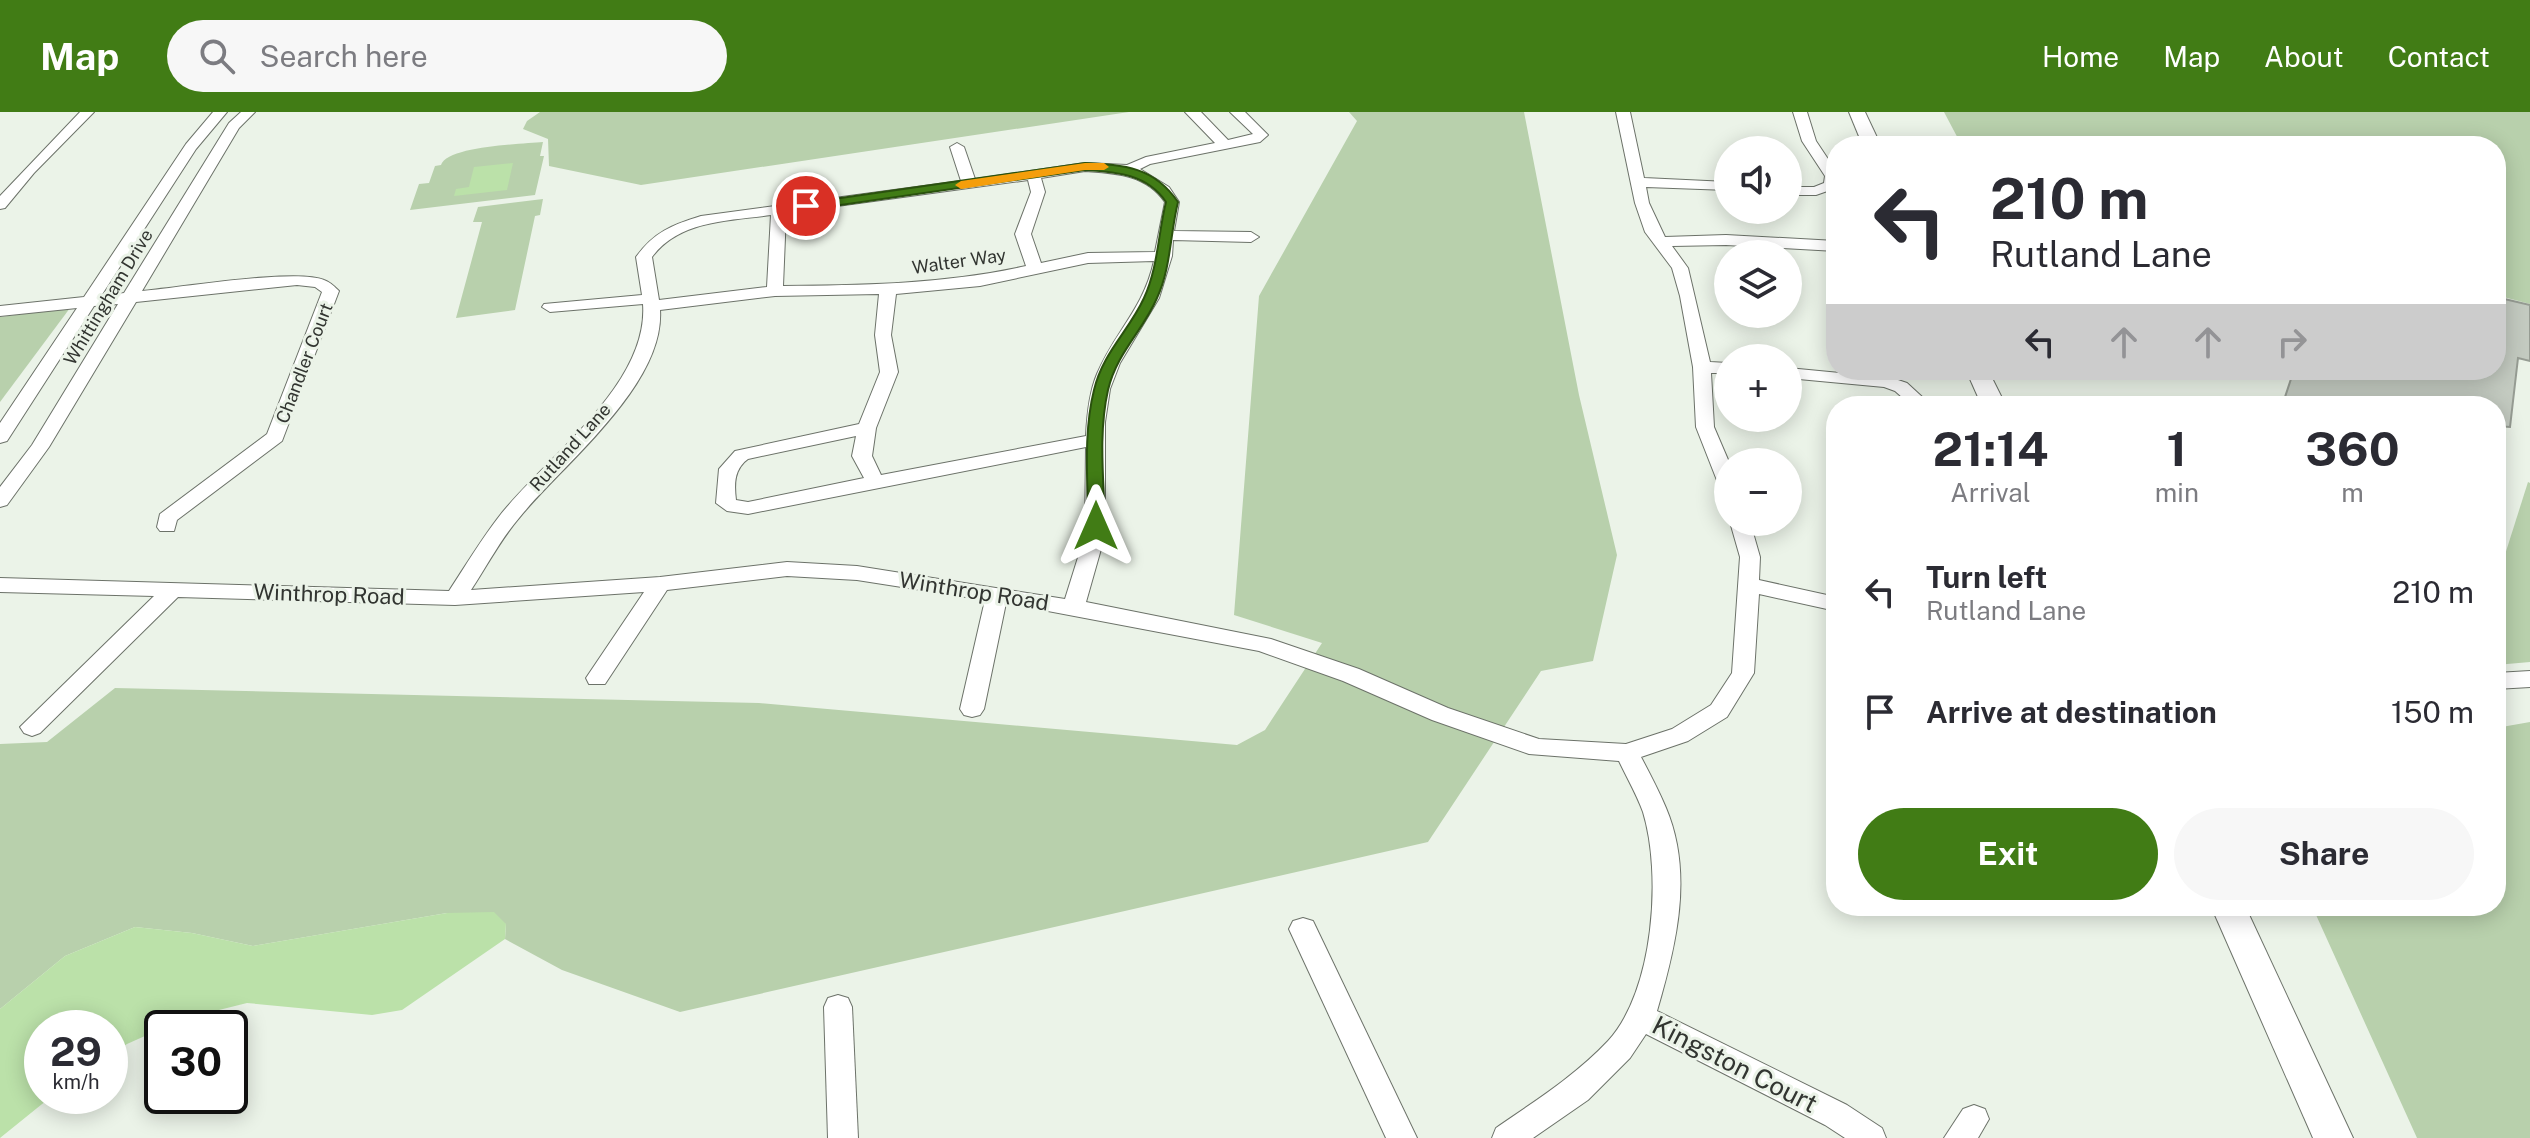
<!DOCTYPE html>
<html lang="en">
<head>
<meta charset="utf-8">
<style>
  body { margin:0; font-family:"Public Sans",sans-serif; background:#f7f7f7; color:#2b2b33; height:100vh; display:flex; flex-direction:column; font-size:30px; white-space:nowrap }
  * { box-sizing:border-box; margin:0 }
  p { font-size:26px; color:#7c7c81 }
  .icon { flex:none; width:44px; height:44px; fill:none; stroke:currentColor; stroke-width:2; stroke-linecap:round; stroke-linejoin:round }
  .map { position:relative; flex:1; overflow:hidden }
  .side { position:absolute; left:1826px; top:284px; width:680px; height:520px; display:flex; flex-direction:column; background:#fff; border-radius:32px; box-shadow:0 4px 20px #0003 }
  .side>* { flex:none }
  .top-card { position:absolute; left:1826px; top:24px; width:680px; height:244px; border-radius:32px; box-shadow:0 4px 20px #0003; background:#fff; color:#2b2b33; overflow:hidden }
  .fabs { position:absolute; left:1714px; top:24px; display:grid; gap:16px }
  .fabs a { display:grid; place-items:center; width:88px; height:88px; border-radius:50%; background:#fff; box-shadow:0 4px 20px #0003; font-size:40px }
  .speed { position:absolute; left:24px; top:898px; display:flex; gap:16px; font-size:40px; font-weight:700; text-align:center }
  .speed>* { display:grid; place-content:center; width:104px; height:104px; border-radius:50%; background:#fff; box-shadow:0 4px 20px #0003; line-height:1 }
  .speed small { font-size:20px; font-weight:400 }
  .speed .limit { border:4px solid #111; border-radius:12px; background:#fff; color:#111 }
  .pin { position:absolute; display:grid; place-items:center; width:68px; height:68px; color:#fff; margin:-34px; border:4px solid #fff; border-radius:50%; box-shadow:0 2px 8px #0007 }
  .me { position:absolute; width:88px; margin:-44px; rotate:0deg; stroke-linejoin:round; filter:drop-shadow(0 0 6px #0008) }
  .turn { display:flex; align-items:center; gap:28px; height:168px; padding:0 32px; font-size:36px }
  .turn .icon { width:104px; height:104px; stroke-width:2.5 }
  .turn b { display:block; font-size:56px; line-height:68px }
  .lanes { display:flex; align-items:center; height:76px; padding:0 32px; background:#0003; justify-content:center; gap:40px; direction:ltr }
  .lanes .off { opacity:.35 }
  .eta { display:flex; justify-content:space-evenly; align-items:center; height:136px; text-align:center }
  .eta b { font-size:48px; font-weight:700; line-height:56px }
  .primary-button { display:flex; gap:16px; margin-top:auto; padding:16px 32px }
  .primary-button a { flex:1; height:92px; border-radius:48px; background:#417c15; color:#fff; font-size:32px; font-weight:700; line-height:92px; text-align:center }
  .primary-button a+a { background:#f7f7f7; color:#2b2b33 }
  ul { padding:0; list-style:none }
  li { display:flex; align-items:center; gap:24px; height:120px; padding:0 32px }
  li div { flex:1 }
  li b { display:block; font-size:30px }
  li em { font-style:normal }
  header { display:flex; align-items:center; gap:48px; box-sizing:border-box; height:112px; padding:0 40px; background:#417c15; color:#fff }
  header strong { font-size:38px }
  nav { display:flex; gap:44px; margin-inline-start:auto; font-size:28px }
  .search { width:560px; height:72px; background:#f7f7f7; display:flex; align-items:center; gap:20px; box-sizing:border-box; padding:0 28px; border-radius:44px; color:#7c7c81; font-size:30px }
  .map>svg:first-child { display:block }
</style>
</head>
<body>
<header>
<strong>Map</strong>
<div class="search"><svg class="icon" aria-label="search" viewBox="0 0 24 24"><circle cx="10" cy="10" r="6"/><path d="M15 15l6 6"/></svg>Search here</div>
<nav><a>Home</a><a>Map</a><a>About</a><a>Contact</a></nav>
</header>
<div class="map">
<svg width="2530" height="1026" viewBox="0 0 2530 1026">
  <rect width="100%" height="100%" fill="#ebf3e8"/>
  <g fill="#b8d0ac">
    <polygon points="540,0 1129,0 641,73 549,54 548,27 523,17 527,9"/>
    <polygon points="1349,0 1524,0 1579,283 1617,443 1593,549 1541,559 1428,730 680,900 562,858 505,827 506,812 447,801 253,834 192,821 135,815 65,844 0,897 0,632 47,630 115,576 759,591 1237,633 1265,618 1322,531 1234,503 1259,184 1357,9"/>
    <polygon points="1944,0 2530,0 2530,192 2496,183 2496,34 1962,34"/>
    <path d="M543,30L540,44H544L535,83L410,98L419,72L429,71L435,54L441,53C447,34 521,32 543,30Z"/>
    <polygon points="543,87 540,103 535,104 515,198 456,206 482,110 473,110 478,95"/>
    <polygon points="70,196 0,290 0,205"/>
    <polygon points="2528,370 2530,371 2530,550 2496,553 2496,471"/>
    <polygon points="2530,610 2530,1026 2417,1026 2312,794 2496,794 2496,616"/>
  </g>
  <g fill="#bbe1a9">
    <polygon points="513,51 507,78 454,84 456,77 469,75 474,55"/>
    <polygon points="494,800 506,812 505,827 402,898 372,903 247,891 183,907 127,932 110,943 110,916 42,916 42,984 52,984 0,1026 0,897 65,844 135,815 192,821 253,834 447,801"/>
  </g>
  <polygon fill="#c3cac0" stroke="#969c93" stroke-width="2" points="2496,185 2530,193 2530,249 2518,246 2510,315 2496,314 2496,294 2282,294 2294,258 2496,258"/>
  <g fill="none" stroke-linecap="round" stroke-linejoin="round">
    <defs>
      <g id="minor">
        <polygon points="80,0 94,0 34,61 5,96 0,97 0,84"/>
        <path d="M213,0H227L196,37L101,184L124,181L229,11L241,0H255L239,16L142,179C178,176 297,156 324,168C330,170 335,175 339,179L282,329L177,408L174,419H160L157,415L160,402L267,322L322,180L315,175L297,173L136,190L49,335L7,393L0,395V375L32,333L118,192L94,194L7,329L0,331V311L77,196L0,204V194L84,185L186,32Z"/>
        <path d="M1185,0H1201L1228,28L1253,22L1230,0H1245L1268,23L1260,30L1150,52L1140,57L1169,75L1179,90L1174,119L1251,120L1259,125L1251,130L1173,128L1172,144L1159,186L1120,251L1110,277L1105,310V423L1086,490L1271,527L1359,557L1448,596L1539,627L1626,632L1672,617L1711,593L1732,561L1740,445L1730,410H1750L1760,445L1759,468L1836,485V499L1759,482L1754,561L1727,605L1688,629L1641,645C1650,662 1659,679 1666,696C1694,762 1676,834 1657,899L1847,993L1882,1016L1886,1026H1845L1825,1013L1646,922L1630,946L1588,988L1533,1026H1492L1496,1016C1535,989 1575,964 1608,929C1654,879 1662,762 1643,700C1637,683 1627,666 1619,649L1529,642L1432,608L1343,569L1259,539L1006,491L984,597L980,603L972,605L964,603L960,597L985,488L857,468L787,464L667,478L605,572H589L586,566L644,480L455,493L178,485L40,621L32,624L24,621L20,615L154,484L0,480V466L449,479C466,453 482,426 501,402C548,344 649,272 643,192L550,200L542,195L544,192L642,183L636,145C654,120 672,113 701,104L961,69L950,35L957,31L964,35L975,67L1085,51L1127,53L1146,45L1215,31ZM1085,59C1115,61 1146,62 1165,90L1155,140L1088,141L1041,151L1031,122L1045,80L1041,66ZM1028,68L1031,80L1015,122L1026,154C945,172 866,173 783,174L786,101ZM771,103L767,175L659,188L652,145C679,108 729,109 771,103ZM1154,149C1143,198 1115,219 1097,262C1089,281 1087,303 1086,324L881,363L872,344L876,316L898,260L891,223L896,182L980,174L1088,151ZM879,182L875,223L880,260L859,312L735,339L719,357L716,391L727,399L748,402L1086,335L1085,423L1065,487L857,454L787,450L660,465L471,478C487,454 500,428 519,406C563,352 665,273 660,198L775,184ZM856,324L852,344L864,366L748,390L736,388C734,372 734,357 748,347Z"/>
        <polygon points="1616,0 1630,0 1644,66 1728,70 1728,78 1646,75 1649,91 1665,125 1726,123 1836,129 1836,139 1726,133 1672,134 1688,156 1710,250 1728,251 1728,261 1711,261 1714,315 1729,350 1728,377 1718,371 1696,315 1693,255 1680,184 1672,156 1645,120 1635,91"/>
        <polygon points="1793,0 1807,0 1816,29 1836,59 1836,76 1816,83 1788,83 1788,75 1814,75 1824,71 1825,64 1802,29"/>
        <polygon points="1788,256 1892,266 1907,271 1932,294 1912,294 1895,279 1884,275 1788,266"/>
        <polygon points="2530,559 2530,575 2496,577 2496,561"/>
        <polygon points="1303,806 1313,809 1417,1026 1386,1026 1289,817 1293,809"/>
        <polygon points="838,883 848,886 852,895 858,1026 828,1026 824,895 828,886"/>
        <polygon points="1974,993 1985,997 1989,1007 1978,1026 1944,1026 1963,997"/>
      </g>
      <g id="tertiary">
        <polygon points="1849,0 1865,0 1881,34 1863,34"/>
        <polygon points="1966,258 1988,258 2006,294 1982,294"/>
        <polygon points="2211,794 2245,794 2353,1026 2313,1026"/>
      </g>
    </defs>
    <use href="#minor" stroke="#6c7269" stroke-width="2"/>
    <use href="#tertiary" stroke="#6c7269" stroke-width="2"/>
    <use href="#minor" fill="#fff" fill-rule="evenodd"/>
    <use href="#tertiary" fill="#fff" fill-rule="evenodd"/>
  </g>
  <path fill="#417c15" stroke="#2a510e" stroke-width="2" d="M1085,51C1125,53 1154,55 1178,90C1170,122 1171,156 1157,186C1143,219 1117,240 1108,278C1098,322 1104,370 1105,414L1096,419L1088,414C1088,370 1083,322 1094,278C1103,240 1129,219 1144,186C1158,156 1158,122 1166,90C1147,62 1117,60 1085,58L806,98L800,94L806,91Z"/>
  <polygon fill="#f59e0b" points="1085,51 1104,51 1109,55 1104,58 1085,58 961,77 955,73 961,69"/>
  <g text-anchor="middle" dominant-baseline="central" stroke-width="6" stroke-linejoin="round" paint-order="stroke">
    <g font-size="18" fill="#323531" stroke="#ebf3e8">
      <text transform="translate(959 149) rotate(-8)">Walter Way</text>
      <text transform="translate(108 185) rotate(-59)">Whittingham Drive</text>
      <text transform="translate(304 251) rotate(-69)">Chandler Court</text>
      <text transform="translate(570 335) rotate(-48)">Rutland Lane</text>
    </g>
    <g font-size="22" fill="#323531" stroke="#ebf3e8">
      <text transform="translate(974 479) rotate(9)">Winthrop Road</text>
      <text transform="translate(329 482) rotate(2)">Winthrop Road</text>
    </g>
    <g font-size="26" fill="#323531" stroke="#ebf3e8">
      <text transform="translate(1735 952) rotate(27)">Kingston Court</text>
    </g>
  </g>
</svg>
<div class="fabs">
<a><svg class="icon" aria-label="sound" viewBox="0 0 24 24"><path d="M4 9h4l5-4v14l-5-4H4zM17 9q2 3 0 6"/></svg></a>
<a><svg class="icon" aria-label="layers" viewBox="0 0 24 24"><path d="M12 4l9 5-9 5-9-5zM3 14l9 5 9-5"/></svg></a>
<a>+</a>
<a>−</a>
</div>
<div class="speed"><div>29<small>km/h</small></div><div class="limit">30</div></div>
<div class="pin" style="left:806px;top:94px;background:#d93025"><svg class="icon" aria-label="arrive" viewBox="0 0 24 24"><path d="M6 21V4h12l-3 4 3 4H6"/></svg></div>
<svg class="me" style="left:1096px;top:414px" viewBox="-20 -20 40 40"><path d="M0-17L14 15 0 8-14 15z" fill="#417c15" stroke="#fff" stroke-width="4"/></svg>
<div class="top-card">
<div class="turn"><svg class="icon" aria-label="left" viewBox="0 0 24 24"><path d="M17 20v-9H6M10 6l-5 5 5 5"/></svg><div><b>210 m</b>Rutland Lane</div></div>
<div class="lanes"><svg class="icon" aria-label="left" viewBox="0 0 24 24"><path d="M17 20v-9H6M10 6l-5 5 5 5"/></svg><svg class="icon off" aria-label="ahead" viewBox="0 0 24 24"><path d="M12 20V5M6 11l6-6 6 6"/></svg><svg class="icon off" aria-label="ahead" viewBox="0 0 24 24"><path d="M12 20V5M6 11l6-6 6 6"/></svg><svg class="icon off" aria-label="right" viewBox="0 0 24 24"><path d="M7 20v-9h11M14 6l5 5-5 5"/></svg></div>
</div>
<section class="side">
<div class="eta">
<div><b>21:14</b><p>Arrival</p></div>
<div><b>1</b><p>min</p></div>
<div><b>360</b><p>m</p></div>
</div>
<ul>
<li><svg class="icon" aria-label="left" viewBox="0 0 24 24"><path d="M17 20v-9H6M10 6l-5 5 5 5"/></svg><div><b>Turn left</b><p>Rutland Lane</p></div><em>210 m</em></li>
<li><svg class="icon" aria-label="arrive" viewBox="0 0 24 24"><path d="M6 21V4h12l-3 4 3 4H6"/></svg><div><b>Arrive at destination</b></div><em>150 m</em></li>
</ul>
<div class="primary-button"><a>Exit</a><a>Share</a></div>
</section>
</div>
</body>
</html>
